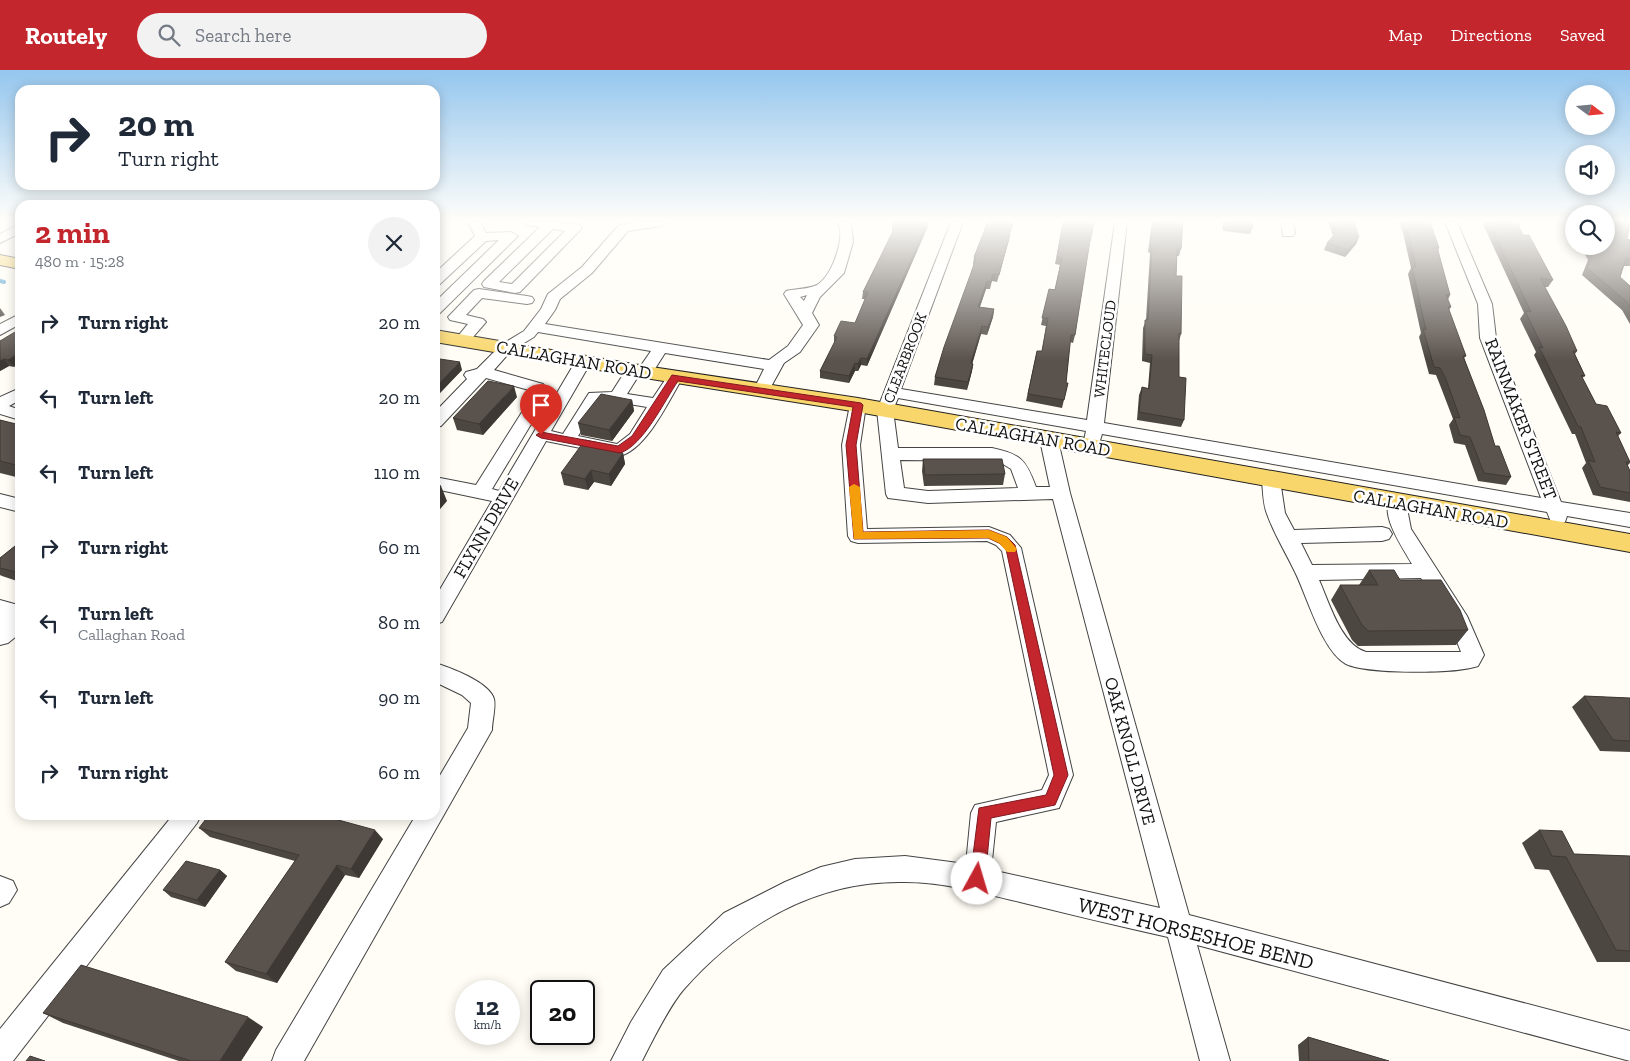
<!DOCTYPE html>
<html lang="en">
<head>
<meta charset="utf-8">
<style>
  body { margin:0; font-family:"Zilla Slab",serif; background:#f2f2f3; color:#1f2937; height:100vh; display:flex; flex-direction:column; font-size:19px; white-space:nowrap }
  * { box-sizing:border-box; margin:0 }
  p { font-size:16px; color:#747a83 }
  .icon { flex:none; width:28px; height:28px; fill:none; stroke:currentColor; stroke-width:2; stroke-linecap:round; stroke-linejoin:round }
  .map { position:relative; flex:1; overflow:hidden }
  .side { position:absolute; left:15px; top:130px; width:425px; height:620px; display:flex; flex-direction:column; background:#fff; border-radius:15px; box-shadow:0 2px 12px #0003 }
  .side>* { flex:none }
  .hud { position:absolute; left:15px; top:15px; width:425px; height:105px; border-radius:15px; box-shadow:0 2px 12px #0003; background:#fff; color:#1f2937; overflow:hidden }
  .needle { width:32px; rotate:106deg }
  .fabs { position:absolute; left:1565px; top:15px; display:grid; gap:10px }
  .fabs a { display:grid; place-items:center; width:50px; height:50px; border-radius:50%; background:#fff; box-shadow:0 2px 12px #0003; font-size:25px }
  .speed { position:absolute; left:455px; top:910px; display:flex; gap:10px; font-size:25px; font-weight:700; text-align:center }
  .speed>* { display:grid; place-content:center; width:65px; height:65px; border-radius:50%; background:#fff; box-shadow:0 2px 12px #0003; line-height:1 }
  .speed small { font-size:12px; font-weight:400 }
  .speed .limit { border:2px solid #111; border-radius:8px; background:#fff; color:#111 }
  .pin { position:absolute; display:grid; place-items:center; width:42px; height:42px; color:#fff; margin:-51px -21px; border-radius:50% 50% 50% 0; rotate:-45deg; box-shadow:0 0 5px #0007 }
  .pin .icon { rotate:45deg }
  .me { position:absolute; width:55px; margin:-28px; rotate:6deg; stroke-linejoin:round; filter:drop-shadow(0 0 4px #0008) }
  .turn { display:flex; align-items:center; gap:18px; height:105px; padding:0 20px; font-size:22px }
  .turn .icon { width:65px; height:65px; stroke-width:2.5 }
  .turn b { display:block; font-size:35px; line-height:42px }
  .round { display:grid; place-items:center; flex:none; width:52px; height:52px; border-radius:26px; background:#f2f2f3 }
  .summary { display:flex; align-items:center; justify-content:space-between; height:85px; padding:0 20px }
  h1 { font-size:30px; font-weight:700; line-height:38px; color:#c4262e }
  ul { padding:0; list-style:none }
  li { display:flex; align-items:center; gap:15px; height:75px; padding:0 20px }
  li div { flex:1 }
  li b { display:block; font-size:19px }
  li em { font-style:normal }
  header { display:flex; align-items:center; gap:30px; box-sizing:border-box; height:70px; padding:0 25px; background:#c4262e; color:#fff }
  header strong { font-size:24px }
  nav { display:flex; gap:28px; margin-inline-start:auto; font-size:18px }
  .search { width:350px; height:45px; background:#f2f2f3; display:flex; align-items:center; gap:12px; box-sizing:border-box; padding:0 18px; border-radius:28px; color:#747a83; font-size:19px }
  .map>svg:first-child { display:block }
</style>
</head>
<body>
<header>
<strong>Routely</strong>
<div class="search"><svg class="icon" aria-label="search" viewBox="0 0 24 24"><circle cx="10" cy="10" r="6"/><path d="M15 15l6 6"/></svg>Search here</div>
<nav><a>Map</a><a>Directions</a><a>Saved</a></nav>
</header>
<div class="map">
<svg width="1630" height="991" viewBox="0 0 1630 991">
  <rect width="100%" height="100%" fill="#fffdf5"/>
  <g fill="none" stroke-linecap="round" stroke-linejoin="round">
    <polyline stroke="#3f96cf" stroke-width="4" points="0,211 4,212"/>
    <defs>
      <g id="minor">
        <polygon points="468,152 480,152 486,163 511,162 518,166 440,243 435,244 435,232 499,170 486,171 440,214 435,215 435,203 475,166"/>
        <path d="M526,152H557L580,155L582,158L520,222L515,223L484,217L482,214L484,211L540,157L527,155ZM553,159L565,161L512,214L499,212Z"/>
        <path d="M639,152H667L661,156L628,161L592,203L560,229L555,240L545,254L769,290L788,276L803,255L784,224L786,221C795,219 809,219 817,215C832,206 846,167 838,152H851L853,172L844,203L820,227L812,243L819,255L800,282L784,293L767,324H755L753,321L764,299L665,283L651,305L645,307L639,305L627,324L653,328L669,304H681L683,307C669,330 647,379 620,386L546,371L442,552L435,554V528L492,431L435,419V407L476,415L529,331V320L486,308L441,356L435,357V342L467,309L464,305L466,302L477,299L501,275L524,261L541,239L548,224L582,197L619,155ZM807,225L804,231L800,227ZM538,262L651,281L640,297L634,295L628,297L612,322L589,323L563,364L551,361L591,292L589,289H577L499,421L492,419L545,331V317L543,314L494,300L511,281L534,267ZM600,332H617L647,337L630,364L617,374L578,366Z"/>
        <path d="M951,152H963L901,319L1087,350L1115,152H1127L1104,353L1541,428L1480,268L1478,234L1445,152H1457L1492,234L1496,268L1561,432L1630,443V457L1567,446L1565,452L1558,454L1551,452L1547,442L1102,364L1099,374L1093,376L1087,374L1084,370L1086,361L898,328L893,340L898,378H992C1021,384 1026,390 1036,417H1050L1040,370L1043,366L1049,364L1055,366L1058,370L1070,423L1189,845L1630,961V991L1197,875L1230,991H1200L1168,867C1118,856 1069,844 1020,832C982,823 944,812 905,812C816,810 742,854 684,919C670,935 652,971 642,991H611L631,952L663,900L724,843L785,812L821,797L855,789L905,786L966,794L971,743L975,735L1042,720L1049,705L1002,481L996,475L987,471L858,473L851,471L848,466L842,375L850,335L852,331H864L866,335L860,375L867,459L989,457L1010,465L1021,478L1073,705L1059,738L996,752L991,800L1160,838L1053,429L928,433L888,428L886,424L877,340ZM900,390L998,391L1011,399L1018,418L928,421L904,418Z"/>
        <polygon points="1281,152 1293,152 1295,163 1293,166 1283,166"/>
        <polygon points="20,154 20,163 0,173 0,164"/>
        <polygon points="479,219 527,226 532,227 534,230 532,233 527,234 482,228 466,245 483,249 486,252 467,274 457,274 454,271 468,254 450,250 448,247 474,220"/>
        <polygon points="20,244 20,254 0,265 0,254"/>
        <polygon points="20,318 20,330 9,336 20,340 20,350 0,344 0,327"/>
        <path d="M1271,404L1277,406L1280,410L1285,443L1294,460L1382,457L1389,459L1392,464L1389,469L1382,471L1301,473L1312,495L1412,494C1403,478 1380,446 1390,428L1397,427L1404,428L1406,433L1411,459L1467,546L1484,585L1478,596C1455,604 1367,604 1346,594C1322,581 1307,526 1295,502C1286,483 1274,464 1267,444C1263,434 1263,421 1262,410L1265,406ZM1421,508L1450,554L1461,582H1366C1341,575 1329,532 1319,510Z"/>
        <polygon points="0,424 20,429 20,442 0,437"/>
        <polygon points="0,530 18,535 20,538 19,564 8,573 0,575"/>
        <path d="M435,593C451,598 489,612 494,629C496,637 492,651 492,660L304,991H272L276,980L416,745H435V714L468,658L471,633L462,625L435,612Z"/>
        <polygon points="173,745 201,745 197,753 13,991 0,991 0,959"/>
        <polygon points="0,806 13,811 17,820 9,833 0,837"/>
      </g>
      <g id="major">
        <polygon points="0,185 20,189 20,199 0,195"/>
        <polygon points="435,260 645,296 858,328 1630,464 1630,482 858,342 645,308 435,272"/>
      </g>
    </defs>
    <use href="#minor" stroke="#444" stroke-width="2"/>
    <use href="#major" stroke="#222" stroke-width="2"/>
    <use href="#minor" fill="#fff" fill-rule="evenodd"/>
    <use href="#major" fill="#f9d66b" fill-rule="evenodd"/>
  </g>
  <g fill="#4d4742">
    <polygon points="894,152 928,152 928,156 867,296 861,295 858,301 855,301 849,313 820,308 820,301 834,273 834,266 855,253 865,229 862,229 863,222 893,161 892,161 892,154"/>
    <polygon points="986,152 1014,152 1010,163 1009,170 997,212 992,211 990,219 986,219 980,237 994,239 993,247 987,265 981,264 972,294 973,294 972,301 967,320 934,315 935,307 971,203 974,195 973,194 974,187 985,158"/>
    <polygon points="1063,152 1092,164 1091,171 1090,171 1075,265 1073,273 1070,272 1066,313 1068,313 1062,338 1026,331 1037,281 1042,281 1046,256 1041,255 1049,219 1055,219 1060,195 1055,194"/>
    <polygon points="1152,152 1183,152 1181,179 1179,186 1177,186 1176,206 1181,264 1179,271 1179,307 1184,350 1181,357 1137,350 1139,325 1142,317 1148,318 1150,293 1142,291 1143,258 1146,250 1150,183 1148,182"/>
    <polygon points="1222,152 1252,152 1253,157 1250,164 1223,161"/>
    <polygon points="1328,152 1354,152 1359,167 1356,174 1345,187 1324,180 1327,173 1333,166"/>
    <polygon points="1399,152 1430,152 1439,178 1438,181 1450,225 1448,230 1451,237 1449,240 1466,286 1464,288 1495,376 1511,407 1506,415 1478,411 1465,375 1454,373 1449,355 1453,349 1440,315 1436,305 1429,304 1419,267 1421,263 1408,204 1411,198 1403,163"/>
    <polygon points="1482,152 1517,152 1523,165 1553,210 1548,217 1545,217 1577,281 1575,284 1585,306 1582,308 1596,334 1621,363 1618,366 1630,393 1627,396 1630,401 1630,432 1593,425 1582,398 1586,393 1575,364 1572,364 1534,285 1536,282 1520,249 1524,243"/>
    <polygon points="1567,152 1574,152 1574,164"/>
    <polygon points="1627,169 1630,170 1630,196 1624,196 1620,207 1630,216 1630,254 1622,240 1582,205 1588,190 1580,176 1606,176"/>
    <polygon points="0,271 14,297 9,296 0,301"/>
    <polygon points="435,294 462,300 438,325 435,325"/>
    <polygon points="517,327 483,365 457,360 453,348"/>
    <polygon points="632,330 634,341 612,371 581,365 578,353"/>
    <polygon points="0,350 20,355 20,408 0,403"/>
    <polygon points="599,373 601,378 623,383 625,394 611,416 594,412 588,420 564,415 561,403"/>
    <polygon points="923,389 1005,404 1003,415 924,416 922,401"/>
    <polygon points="20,472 20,512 2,506 0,505 0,488"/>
    <polygon points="1369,500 1400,510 1468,560 1456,575 1358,576 1352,570 1331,530 1340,515 1359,515"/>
    <polygon points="1584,626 1630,628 1630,682 1600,681 1572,637"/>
    <polygon points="199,758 383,769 359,808 345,805 277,913 236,901 225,892 295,791 210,767"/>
    <polygon points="1539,760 1574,784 1630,786 1630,892 1597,892 1549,800 1535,799 1522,773"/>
    <polygon points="220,800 227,806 205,837 171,827 163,820"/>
    <polygon points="43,943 263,957 241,991 179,991 63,953"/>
    <polygon points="1308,967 1389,991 1299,991 1298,975"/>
  </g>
  <g fill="#3f3936">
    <polygon points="928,152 928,156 867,296 867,289"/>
    <polygon points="1013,152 1014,152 1007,170 1009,163"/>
    <polygon points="1010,163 1009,170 997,212 999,205"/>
    <polygon points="1359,167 1356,174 1345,187 1348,180"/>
    <polygon points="987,211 986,219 977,244 978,237"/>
    <polygon points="0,238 5,245 0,247"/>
    <polygon points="994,239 993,247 987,265 988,257"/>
    <polygon points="982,256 981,264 970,301 971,293"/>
    <polygon points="20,282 20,293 14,297 8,290"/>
    <polygon points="861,288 861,295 858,301 858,294"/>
    <polygon points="4,289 9,296 0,301 0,291"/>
    <polygon points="460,292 462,300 438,325 435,318"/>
    <polygon points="855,293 855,301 849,313 849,306"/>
    <polygon points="973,294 972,301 967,320 968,312"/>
    <polygon points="514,316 517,327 483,365 479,354"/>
    <polygon points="632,330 634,341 612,371 609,360"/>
    <polygon points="599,373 602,384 596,378"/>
    <polygon points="623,383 625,394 611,416 609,404"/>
    <polygon points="591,400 594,412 588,420 585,409"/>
    <polygon points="441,416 447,431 435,445 435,423"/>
    <polygon points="375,760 383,769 359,808 351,799"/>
    <polygon points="337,795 345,805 277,913 266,904"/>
    <polygon points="220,800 227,806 205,837 197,830"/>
    <polygon points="248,947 263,957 241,991 220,991"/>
  </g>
  <g fill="#5a524d" stroke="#3f3936">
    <polygon points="894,152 928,152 867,289 861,288 858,294 855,293 849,306 820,301 837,267 834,266 841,251 855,253 868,222 863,222 896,155 892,154"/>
    <polygon points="988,152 1013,152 1009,163 1010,163 999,205 993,204 991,212 987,211 978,237 994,239 988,257 982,256 971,293 973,294 968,312 935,307 944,277 971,203 976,188 974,187"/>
    <polygon points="1063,152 1094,152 1092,164 1091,164 1075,265 1071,265 1066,313 1068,313 1064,330 1028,324 1037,281 1042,281 1048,248 1042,248 1049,219 1055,220 1062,188 1057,187"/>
    <polygon points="1153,152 1183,152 1181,179 1177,179 1176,206 1182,206 1181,264 1179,263 1179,307 1186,308 1184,350 1139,342 1142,317 1149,319 1152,285 1145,284 1145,250 1148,250 1152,176 1150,175"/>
    <polygon points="1225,152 1252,152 1253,157 1225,154"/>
    <polygon points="1333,152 1354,152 1359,167 1348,180 1327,173 1337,162"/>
    <polygon points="1405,152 1430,152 1439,178 1437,177 1450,225 1446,225 1451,237 1448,237 1466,286 1463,286 1484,340 1495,376 1499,376 1511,407 1484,403 1470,367 1460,365 1454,347 1460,348 1445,307 1440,298 1434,297 1423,259 1426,260 1412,197 1416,197"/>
    <polygon points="1489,152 1517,152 1523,165 1529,165 1553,210 1540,208 1566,256 1577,281 1573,281 1585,306 1581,305 1596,334 1607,336 1621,363 1616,362 1630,392 1626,392 1630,401 1630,423 1600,417 1588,390 1595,392 1581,357 1578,356 1539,277 1543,278 1525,241 1531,242"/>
    <polygon points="1606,152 1630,152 1627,169 1630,170 1630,189 1626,188 1620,207 1630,216 1630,238 1627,232 1587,198 1593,183 1589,176 1606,176"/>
    <polygon points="20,259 20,282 8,290 4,289 0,291 0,271"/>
    <polygon points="440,289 460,292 435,318 435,294"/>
    <polygon points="488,311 514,316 479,354 453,348"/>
    <polygon points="601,324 632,330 609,360 578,353"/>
    <polygon points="0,350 20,355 20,396 0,391"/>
    <polygon points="585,370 599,373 596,378 623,383 609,404 591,400 585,409 561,403"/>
    <polygon points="923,389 1002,389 1005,404 925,405"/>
    <polygon points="435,414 441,416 435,423"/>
    <polygon points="20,472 20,503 0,498 0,488"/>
    <polygon points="1369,500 1394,500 1400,510 1441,510 1460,540 1468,560 1368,561 1362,555 1340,515 1378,515"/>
    <polygon points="1584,626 1630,628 1630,671 1613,670"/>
    <polygon points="209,745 320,745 375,760 351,799 337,795 266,904 225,892 299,785 199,758"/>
    <polygon points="1539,760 1562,761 1574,784 1630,786 1630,881 1616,880 1566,787 1552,786"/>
    <polygon points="186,791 220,800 197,830 163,820"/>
    <polygon points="81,895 248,947 220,991 191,991 43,943"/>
    <polygon points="1308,967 1389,991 1309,991"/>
    <polygon points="30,986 45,991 26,991"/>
  </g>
  <linearGradient id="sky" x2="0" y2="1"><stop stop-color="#95c6ee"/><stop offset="0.52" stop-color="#fffefa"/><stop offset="1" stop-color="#fffefa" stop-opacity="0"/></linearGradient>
  <rect width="1630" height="290" fill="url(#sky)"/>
  <path fill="#c4262e" stroke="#7f191e" d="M672,305L861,333L863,335L856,375L863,462L989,460L1007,467L1015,475L1068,705L1055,735L991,748L985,809L983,814L977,817L972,814L970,809L979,738L1046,725L1054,705L1006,479L999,473L988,468L854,469L846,375L853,337L678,311C665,330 643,376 620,383L541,368L536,365L541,362L618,376L632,366Z"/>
  <polygon fill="#f59e0b" points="854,414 860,417 863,462 989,460 1007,467 1017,479 1015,482 1007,482 999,473 988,468 854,469 849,417"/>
  <g text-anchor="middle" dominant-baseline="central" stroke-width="5" stroke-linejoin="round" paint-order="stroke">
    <g font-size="15" fill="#111" stroke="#fff">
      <text transform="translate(1105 279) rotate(-83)">WHITECLOUD</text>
      <text transform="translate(905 288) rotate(-69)">CLEARBROOK</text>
    </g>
    <g font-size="18" fill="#111" stroke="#fff">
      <text transform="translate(574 290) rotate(10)">CALLAGHAN ROAD</text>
      <text transform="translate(1521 349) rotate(69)">RAINMAKER STREET</text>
      <text transform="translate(1033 367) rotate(10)">CALLAGHAN ROAD</text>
      <text transform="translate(1431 439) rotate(10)">CALLAGHAN ROAD</text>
      <text transform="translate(486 458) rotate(-60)">FLYNN DRIVE</text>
      <text transform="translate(1130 681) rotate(75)">OAK KNOLL DRIVE</text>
    </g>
    <g font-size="21" fill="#111" stroke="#fff">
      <text transform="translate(1196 863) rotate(14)">WEST HORSESHOE BEND</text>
    </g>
  </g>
</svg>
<div class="fabs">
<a><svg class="needle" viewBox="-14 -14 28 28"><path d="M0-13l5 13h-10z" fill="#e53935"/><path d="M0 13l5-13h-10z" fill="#747a83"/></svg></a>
<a><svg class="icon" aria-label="sound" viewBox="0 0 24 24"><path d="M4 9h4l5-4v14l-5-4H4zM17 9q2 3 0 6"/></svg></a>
<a><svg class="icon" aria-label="search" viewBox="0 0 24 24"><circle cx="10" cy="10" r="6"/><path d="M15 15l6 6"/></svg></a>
</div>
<div class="speed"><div>12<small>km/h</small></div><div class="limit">20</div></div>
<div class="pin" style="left:541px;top:365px;background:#d93025"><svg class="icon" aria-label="arrive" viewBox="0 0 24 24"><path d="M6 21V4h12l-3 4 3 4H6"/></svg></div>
<svg class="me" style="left:977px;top:809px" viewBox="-20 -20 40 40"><circle r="19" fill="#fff"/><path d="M0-13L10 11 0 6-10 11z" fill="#c4262e"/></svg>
<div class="hud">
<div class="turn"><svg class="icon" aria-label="right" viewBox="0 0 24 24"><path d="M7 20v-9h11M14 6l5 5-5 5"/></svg><div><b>20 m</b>Turn right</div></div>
</div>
<section class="side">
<div class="summary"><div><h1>2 min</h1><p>480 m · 15:28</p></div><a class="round"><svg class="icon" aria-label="close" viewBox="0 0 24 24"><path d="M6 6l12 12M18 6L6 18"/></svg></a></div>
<ul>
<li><svg class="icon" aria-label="right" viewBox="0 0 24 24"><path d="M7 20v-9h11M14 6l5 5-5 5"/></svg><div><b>Turn right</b></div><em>20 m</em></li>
<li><svg class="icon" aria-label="left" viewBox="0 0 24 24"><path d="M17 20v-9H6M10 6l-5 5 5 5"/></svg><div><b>Turn left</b></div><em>20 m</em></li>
<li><svg class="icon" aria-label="left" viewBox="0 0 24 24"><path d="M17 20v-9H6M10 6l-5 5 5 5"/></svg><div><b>Turn left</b></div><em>110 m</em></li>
<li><svg class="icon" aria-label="right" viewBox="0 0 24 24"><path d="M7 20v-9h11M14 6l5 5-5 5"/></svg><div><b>Turn right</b></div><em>60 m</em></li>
<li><svg class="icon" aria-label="left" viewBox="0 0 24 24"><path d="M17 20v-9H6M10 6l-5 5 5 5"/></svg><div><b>Turn left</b><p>Callaghan Road</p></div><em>80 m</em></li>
<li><svg class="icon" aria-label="left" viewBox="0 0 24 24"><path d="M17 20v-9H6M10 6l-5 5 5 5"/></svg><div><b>Turn left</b></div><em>90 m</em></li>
<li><svg class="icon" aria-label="right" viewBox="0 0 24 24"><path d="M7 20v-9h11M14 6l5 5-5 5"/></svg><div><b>Turn right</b></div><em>60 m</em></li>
</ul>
</section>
</div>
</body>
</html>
